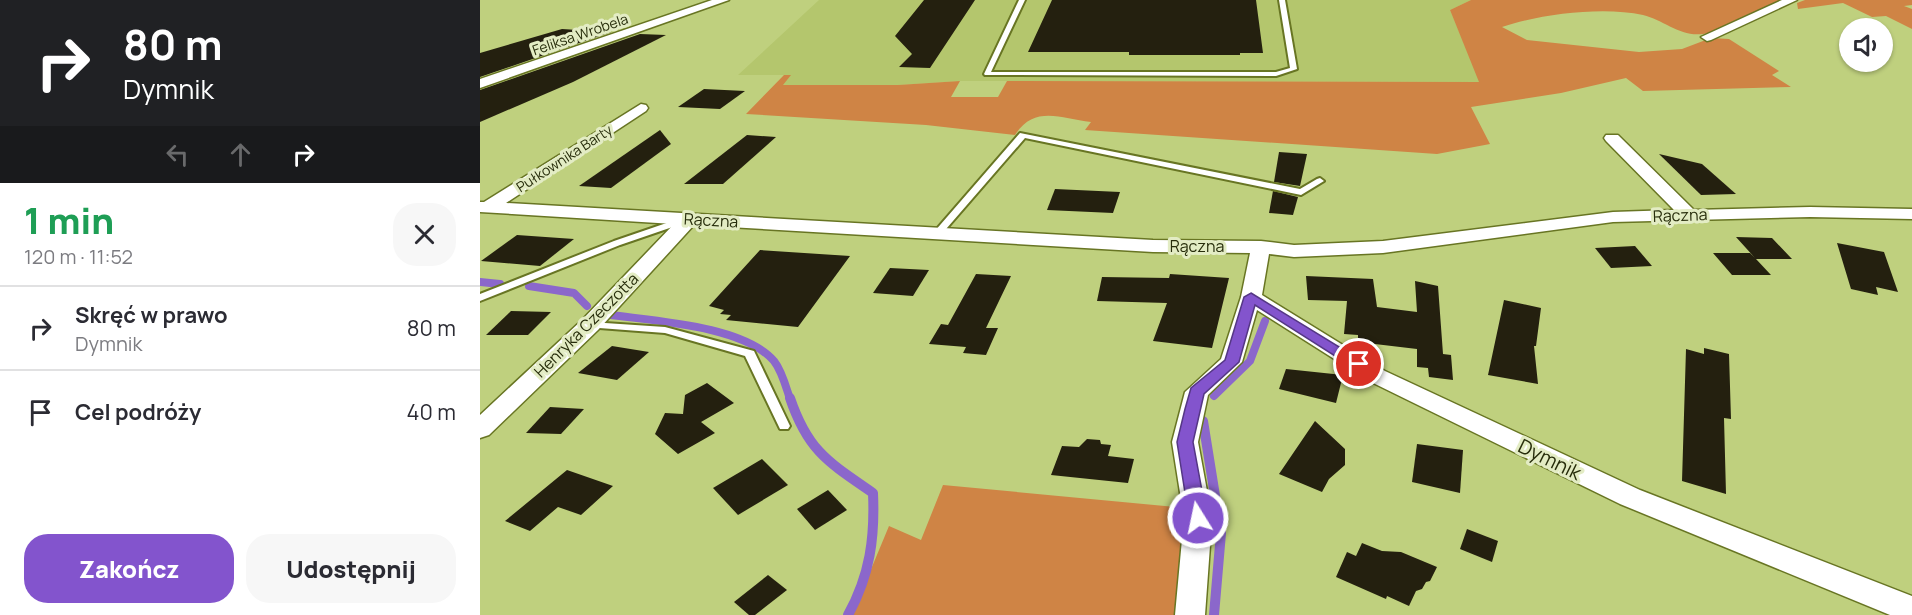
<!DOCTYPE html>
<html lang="pl">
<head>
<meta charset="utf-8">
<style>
  body { margin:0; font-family:Manrope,sans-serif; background:#f7f7f7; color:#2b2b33; height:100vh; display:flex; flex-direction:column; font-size:22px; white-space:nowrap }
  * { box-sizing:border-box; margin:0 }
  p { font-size:20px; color:#7c7c81 }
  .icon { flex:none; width:33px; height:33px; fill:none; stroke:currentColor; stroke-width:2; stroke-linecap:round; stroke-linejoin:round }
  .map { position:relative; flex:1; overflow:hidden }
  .side { display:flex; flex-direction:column; background:#fff; width:480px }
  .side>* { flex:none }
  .top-card { background:#202124; color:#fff; overflow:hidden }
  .tools { position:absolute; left:1359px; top:18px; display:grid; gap:12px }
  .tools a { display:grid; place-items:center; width:54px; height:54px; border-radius:50%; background:#fff; box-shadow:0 2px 4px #0004; font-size:30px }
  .pin { position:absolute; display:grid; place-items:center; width:51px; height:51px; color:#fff; margin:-26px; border:3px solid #fff; border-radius:50%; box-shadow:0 2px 6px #0007 }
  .me { position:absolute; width:66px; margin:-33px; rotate:350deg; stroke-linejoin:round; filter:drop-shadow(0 0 4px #0008) }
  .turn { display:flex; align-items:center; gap:21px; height:126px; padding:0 24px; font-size:27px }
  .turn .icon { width:78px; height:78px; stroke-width:2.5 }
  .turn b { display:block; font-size:42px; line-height:51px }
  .lanes { display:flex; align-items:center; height:57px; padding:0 24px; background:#0003; justify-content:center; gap:30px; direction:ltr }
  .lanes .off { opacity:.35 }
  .round { display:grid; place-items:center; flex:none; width:63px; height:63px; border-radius:24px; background:#f7f7f7 }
  .head { display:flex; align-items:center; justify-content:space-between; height:102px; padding:0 24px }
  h1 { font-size:36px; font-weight:800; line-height:45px; color:#1e9e55 }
  .cta { display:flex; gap:12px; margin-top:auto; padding:12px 24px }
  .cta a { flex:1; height:69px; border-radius:24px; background:#8354cd; color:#fff; font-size:24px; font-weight:800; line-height:69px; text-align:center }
  .cta a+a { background:#f7f7f7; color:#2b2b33 }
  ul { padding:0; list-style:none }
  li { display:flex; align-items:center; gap:18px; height:84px; padding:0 24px; border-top:2px solid #e1e1e2 }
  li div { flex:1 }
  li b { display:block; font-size:22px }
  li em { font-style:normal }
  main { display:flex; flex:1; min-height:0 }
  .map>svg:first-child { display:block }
</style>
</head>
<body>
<main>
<section class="side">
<div class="top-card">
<div class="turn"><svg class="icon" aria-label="right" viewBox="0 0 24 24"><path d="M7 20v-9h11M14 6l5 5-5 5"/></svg><div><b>80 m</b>Dymnik</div></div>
<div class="lanes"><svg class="icon off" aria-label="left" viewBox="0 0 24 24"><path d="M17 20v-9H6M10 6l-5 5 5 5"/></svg><svg class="icon off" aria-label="ahead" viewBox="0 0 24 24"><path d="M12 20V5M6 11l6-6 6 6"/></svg><svg class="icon" aria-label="right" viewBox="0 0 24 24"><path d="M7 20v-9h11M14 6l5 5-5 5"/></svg></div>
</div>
<div class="head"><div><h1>1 min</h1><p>120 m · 11:52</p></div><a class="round"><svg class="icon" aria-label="close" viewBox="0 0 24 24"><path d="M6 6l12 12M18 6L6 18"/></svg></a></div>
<ul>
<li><svg class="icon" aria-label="right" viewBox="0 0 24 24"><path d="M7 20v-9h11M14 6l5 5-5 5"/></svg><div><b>Skręć w prawo</b><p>Dymnik</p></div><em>80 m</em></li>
<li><svg class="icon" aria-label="arrive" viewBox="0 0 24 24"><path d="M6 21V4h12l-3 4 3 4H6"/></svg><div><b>Cel podróży</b></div><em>40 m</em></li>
</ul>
<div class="cta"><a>Zakończ</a><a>Udostępnij</a></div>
</section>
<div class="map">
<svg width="1432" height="615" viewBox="0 0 1432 615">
  <rect width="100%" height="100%" fill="#bfd07e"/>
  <polygon fill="#b4c66d" points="339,0 991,0 970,10 1000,82 480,81 418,85 302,85 310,75 258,75"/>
  <g fill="#cf8445">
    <path d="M991,0H1303C1284,9 1242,32 1223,34C1200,37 1184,20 1163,15C1123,6 1060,14 1022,27L1047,40L1159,52L1202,49L1231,38L1249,39L1299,71L1292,75L1311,87L1163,91L1146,78L1081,93L991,107L1010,144L957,154L605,130L611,122C580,118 554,105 535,135L446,125L266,114L304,75H311L303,85H418L480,81L471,97H518L527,81L999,82L970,10Z"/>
    <polygon points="1325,0 1432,0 1432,5 1424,6 1432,9 1432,29 1406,16 1392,17 1363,3 1318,9 1317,3"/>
    <polygon points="463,485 706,508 702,615 372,615 409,526 441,540"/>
  </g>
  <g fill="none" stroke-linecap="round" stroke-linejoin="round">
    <g stroke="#8b67cb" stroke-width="8">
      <polyline points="0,282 20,284"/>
      <polyline points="49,286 94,293 107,306"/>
      <path d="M131,315C175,321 264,326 294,361C302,371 306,387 310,399"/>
      <polyline points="734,396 770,361 785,321"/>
    </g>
    <g stroke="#8b67cb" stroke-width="10">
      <path d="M310,398C328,451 348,462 393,493C395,538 390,575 368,615"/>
      <polyline points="723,421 736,502"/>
      <polyline points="734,615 741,533"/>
    </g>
  </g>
  <g fill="#24200f">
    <polygon points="444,0 495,0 450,68 419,67 432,54 415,36"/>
    <polygon points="572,0 776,0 783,53 760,53 760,55 649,55 649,52 548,52"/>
    <polygon points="82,29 131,32 0,77 0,53"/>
    <polygon points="160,34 186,35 93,82 0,122 0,90"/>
    <polygon points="224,89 265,91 240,109 198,107"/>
    <polygon points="180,130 191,144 131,188 99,186"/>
    <polygon points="267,135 296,137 243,184 204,184"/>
    <polygon points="799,152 827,154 820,186 794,182"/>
    <polygon points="1179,154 1222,164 1256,194 1221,195"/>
    <polygon points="575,189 640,192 633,213 567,210"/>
    <polygon points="793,191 818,197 813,215 789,213"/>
    <polygon points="37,235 94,239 60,266 1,261"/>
    <polygon points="1256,237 1292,238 1312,259 1276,259 1291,275 1252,275 1233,253 1270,253 1275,258"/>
    <polygon points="1357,243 1404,252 1418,292 1396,287 1398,295 1371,289"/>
    <polygon points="1155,246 1172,266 1131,268 1115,248"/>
    <polygon points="280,250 370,256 318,327 246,320 251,315 240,314 244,310 229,306"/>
    <polygon points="410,268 449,270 433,296 393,293"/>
    <polygon points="496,274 531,276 506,328 518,328 506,355 483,353 486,347 449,344 461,324 468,325"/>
    <polygon points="690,274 749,278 732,348 673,341 687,303 617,301 622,277 689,278"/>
    <polygon points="826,276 893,279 897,307 937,312 935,281 958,286 963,354 971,355 973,380 949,377 948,368 937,367 937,349 878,342 878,335 864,334 867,301 828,300"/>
    <polygon points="1024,300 1061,308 1056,346 1054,346 1058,384 1008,375"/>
    <polygon points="31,311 71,312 48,335 6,335"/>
    <polygon points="132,346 169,352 137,380 98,373"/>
    <polygon points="1224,348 1249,354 1251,419 1244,418 1246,494 1202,481 1206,349 1224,354"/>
    <polygon points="806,369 863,375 856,403 799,389"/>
    <polygon points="227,383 254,403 221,422 235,433 198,454 175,434 185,413 203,414 205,395"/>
    <polygon points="70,407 104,409 81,434 46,433"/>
    <polygon points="835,421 865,449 865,465 849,479 842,492 799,474"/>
    <polygon points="607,439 620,440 621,444 631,445 628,456 654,459 648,483 571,475 582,446 599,447"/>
    <polygon points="937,444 983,450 980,493 932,482"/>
    <polygon points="282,459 308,485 258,515 233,488"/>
    <polygon points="87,470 133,486 101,515 78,507 50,531 25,521"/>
    <polygon points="348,490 367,510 335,530 317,509"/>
    <polygon points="987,529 1018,541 1012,562 980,549"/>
    <polygon points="882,543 902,551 921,552 957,567 950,581 946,582 942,589 936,591 929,606 907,596 906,599 856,577 867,552 876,556"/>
    <polygon points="288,575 307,590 275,615 269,615 254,602"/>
  </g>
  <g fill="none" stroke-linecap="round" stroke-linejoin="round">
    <defs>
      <g id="lane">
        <polygon points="539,0 545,0 511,72 796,72 810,68 799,0 805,0 817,69 796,76 505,75 504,74"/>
        <polygon points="540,133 820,189 837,179 840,178 844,181 821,195 545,138 460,236 454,236 452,234 454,232"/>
        <polygon points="207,216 212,219 210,221 140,245 0,301 0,294 134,241"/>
        <polygon points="110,322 185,327 274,351 310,426 308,429 300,429 265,356 185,333 106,327 105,325"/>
      </g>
      <g id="street">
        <polygon points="232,0 249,0 0,88 0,79"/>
        <polygon points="1302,0 1317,0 1231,40 1227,41 1221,37"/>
        <polygon points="161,104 166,105 168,108 166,111 26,203 673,240 781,241 814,245 903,241 1133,212 1194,210 1126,141 1124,138 1126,135 1138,135 1214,210 1330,207 1432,209 1432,219 1330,217 1133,222 903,253 814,257 789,254 782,295 905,371 1160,490 1432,596 1432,615 1410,615 1140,504 889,381 777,310 762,362 728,395 718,442 732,518 725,615 695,615 704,518 692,442 705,392 741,359 761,297 770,253 673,252 214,225 118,330 9,435 0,438 0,415 102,320 194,224 0,212 0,202 4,202"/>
      </g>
    </defs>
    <use href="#lane" stroke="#687523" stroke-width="4"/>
    <use href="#street" stroke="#687523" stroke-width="3"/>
    <use href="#lane" fill="#fff" fill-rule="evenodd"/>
    <use href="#street" fill="#fff" fill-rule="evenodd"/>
  </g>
  <polygon fill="#8354cd" stroke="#553785" stroke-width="1.5" points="771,293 887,364 879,369 874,368 775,305 759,362 724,394 713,442 727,518 724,523 718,525 712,523 709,518 697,442 705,409 711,388 745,360 764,297"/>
  <g text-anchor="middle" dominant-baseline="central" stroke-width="6" stroke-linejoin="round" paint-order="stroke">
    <g font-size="14" fill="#272d0b" stroke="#e3ecc4">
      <text transform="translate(100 34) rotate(-19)">Feliksa Wrobela</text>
      <text transform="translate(84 158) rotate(-33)">Pułkownika Barty</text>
    </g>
    <g font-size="16" fill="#272d0b" stroke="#e3ecc4">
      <text transform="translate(1200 215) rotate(-2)">Rączna</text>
      <text transform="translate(231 220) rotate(3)">Rączna</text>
      <text x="717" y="246">Rączna</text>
      <text transform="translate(106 325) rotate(-45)">Henryka Czeczotta</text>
    </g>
    <g font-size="20" fill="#272d0b" stroke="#e3ecc4">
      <text transform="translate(1070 459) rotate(26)">Dymnik</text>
    </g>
  </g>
</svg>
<div class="tools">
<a><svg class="icon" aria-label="sound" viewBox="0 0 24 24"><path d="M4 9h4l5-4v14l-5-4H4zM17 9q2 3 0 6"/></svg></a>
</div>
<div class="pin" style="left:879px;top:364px;background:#d93025"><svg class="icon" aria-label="arrive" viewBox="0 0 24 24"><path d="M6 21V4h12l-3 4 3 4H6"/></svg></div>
<svg class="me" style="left:718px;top:518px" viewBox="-20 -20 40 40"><circle r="17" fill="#8354cd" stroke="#fff" stroke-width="3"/><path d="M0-11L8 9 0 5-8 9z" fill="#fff"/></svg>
</div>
</main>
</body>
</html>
